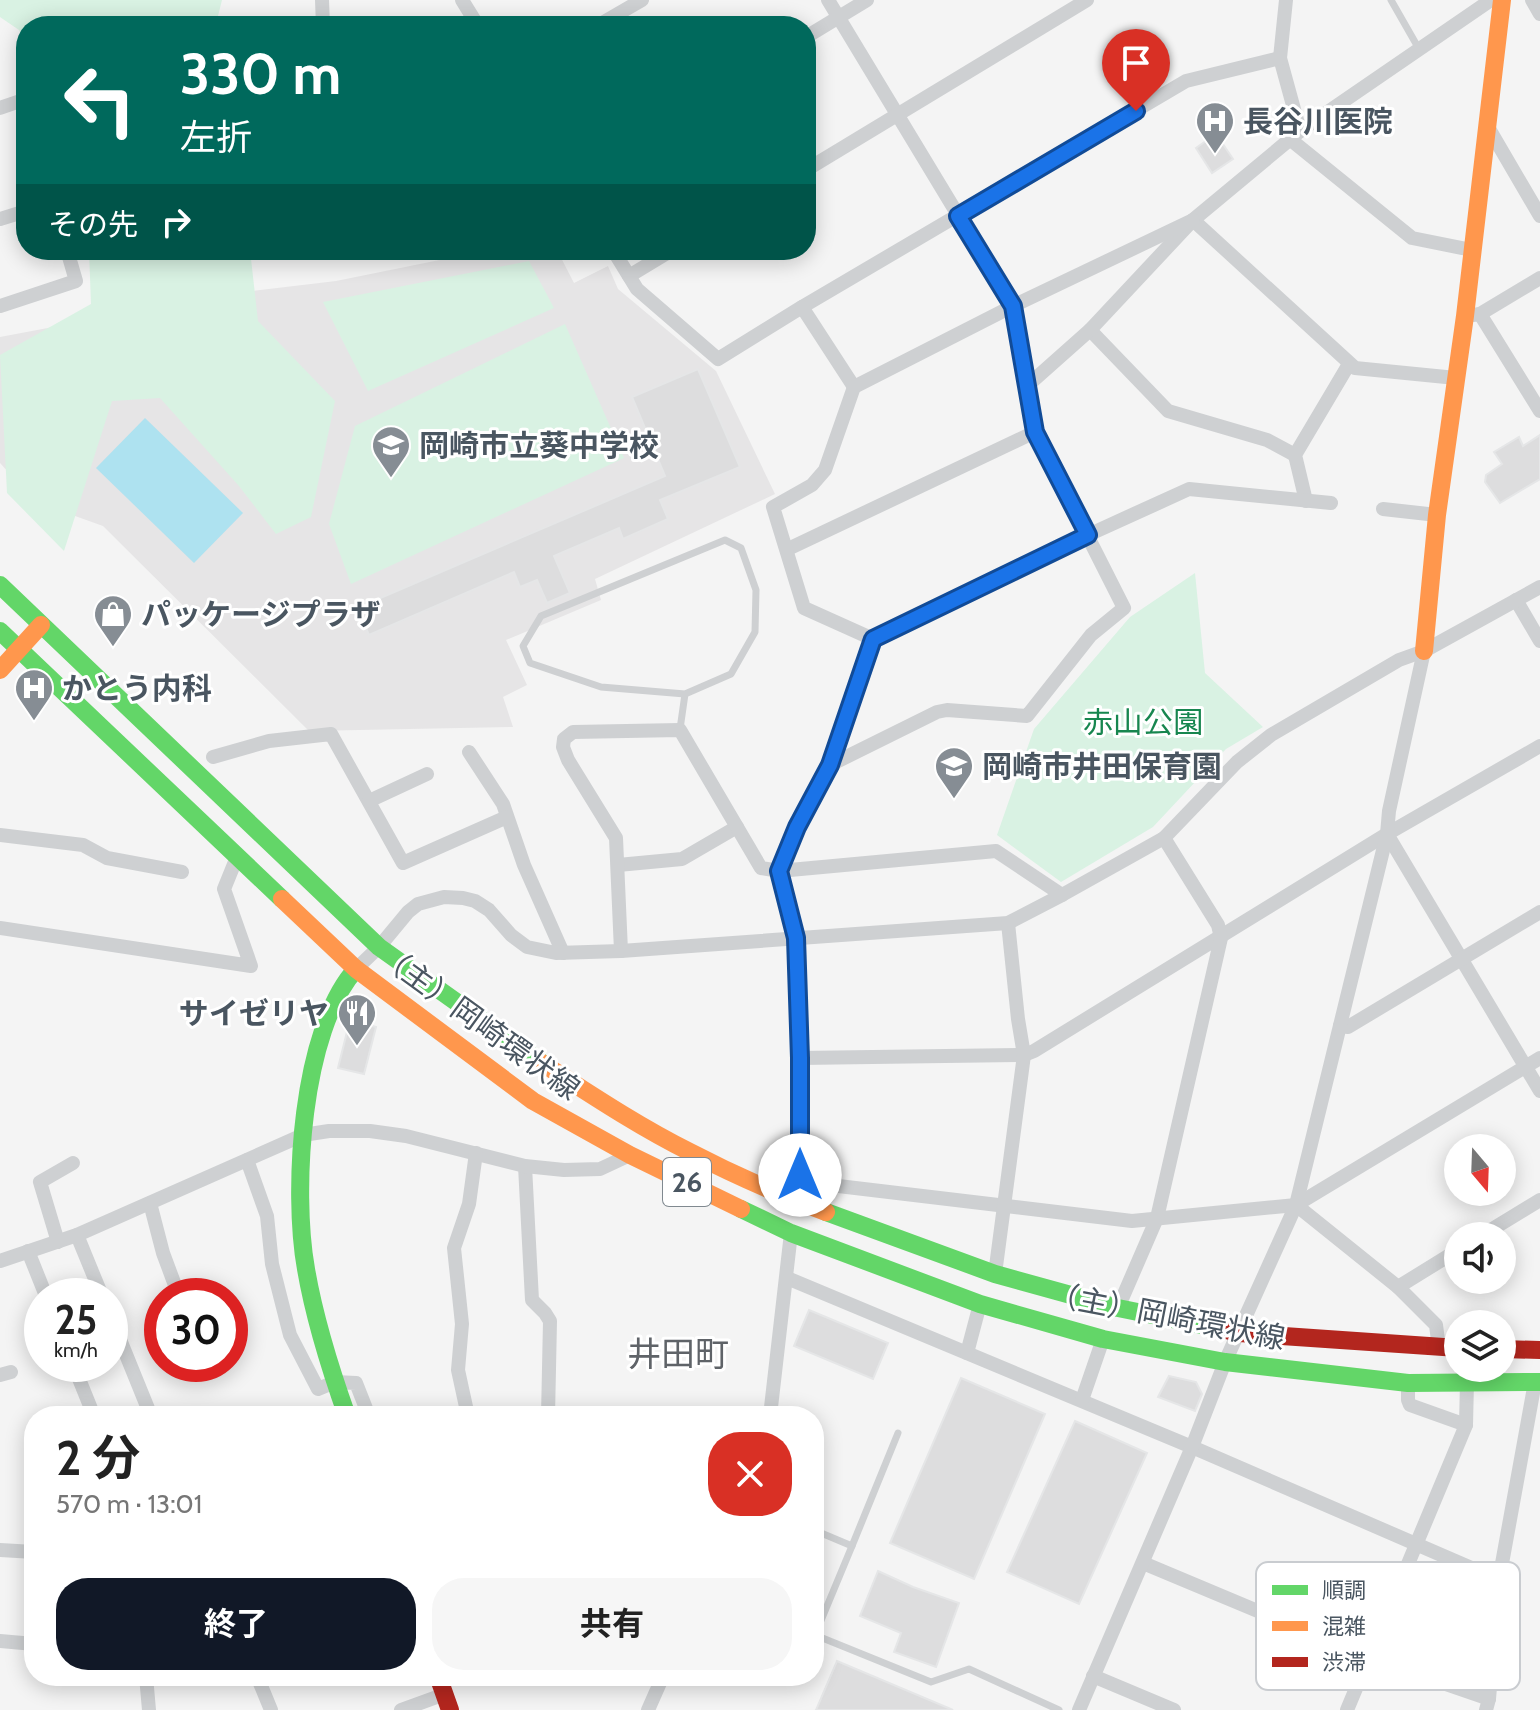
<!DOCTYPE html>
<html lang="ja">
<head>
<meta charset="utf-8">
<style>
  body { margin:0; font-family:Cabin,"Noto Sans JP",sans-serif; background:#f6f6f6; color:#222; height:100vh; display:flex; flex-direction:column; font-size:30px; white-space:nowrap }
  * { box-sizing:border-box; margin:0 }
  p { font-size:26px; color:#767676 }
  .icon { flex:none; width:44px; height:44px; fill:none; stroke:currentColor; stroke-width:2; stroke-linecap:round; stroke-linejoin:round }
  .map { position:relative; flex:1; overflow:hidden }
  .details { position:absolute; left:24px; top:1406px; width:800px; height:280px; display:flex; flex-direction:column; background:#fff; border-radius:32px; box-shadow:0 4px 20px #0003 }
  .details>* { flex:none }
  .guide { position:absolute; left:16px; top:16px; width:800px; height:244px; border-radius:32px; box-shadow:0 4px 20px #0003; background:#00695c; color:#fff; overflow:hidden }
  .needle { width:52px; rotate:161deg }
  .tools { position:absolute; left:1444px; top:1134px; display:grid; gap:16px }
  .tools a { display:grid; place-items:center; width:72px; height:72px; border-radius:50%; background:#fff; box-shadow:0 4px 20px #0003; font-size:40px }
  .speed { position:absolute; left:24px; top:1278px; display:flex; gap:16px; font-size:40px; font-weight:700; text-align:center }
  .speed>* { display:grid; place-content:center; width:104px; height:104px; border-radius:50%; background:#fff; box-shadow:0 4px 20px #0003; line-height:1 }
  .speed small { font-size:20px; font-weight:400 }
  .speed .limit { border:12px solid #d22; background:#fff; color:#111 }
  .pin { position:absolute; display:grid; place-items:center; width:68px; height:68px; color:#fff; margin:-82px -34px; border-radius:50% 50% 50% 0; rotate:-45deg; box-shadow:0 0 8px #0007 }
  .pin .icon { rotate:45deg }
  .me { position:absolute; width:88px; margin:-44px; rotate:0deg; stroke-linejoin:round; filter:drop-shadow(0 0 6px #0008) }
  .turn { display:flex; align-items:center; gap:28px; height:168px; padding:0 32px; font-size:36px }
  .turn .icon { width:104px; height:104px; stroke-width:2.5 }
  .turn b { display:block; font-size:56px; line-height:68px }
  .then { display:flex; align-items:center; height:76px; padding:0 32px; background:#0003; gap:16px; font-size:30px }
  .round { display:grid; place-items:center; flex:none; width:84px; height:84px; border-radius:32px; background:#f6f6f6 }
  .headline { display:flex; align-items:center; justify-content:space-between; height:136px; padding:0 32px }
  h1 { font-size:48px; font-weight:700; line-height:60px }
  .cta { display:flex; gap:16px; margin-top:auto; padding:16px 32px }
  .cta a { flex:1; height:92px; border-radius:32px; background:#111827; color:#fff; font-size:32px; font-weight:700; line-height:92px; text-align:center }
  .cta a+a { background:#f6f6f6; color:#222 }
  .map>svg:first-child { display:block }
</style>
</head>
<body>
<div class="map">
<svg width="1540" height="1710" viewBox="0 0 1540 1710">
  <rect width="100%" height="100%" fill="#f4f4f4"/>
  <polygon fill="#e6e5e6" points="489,250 557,250 574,283 608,266 618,289 716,371 775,494 595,579 601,600 506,640 527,685 503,697 513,727 309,731 103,526 36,502 0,463 0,337 228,294 336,281"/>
  <g fill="#d9f2e3">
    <polygon points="0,0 222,0 218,16 208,26 26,26 26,46 19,30 0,17"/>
    <polygon points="89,250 250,250 258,321 335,401 311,517 276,534 239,486 160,398 112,401 64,551 7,493 0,355 91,304"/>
    <polygon points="529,261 554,308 368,391 323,302"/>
    <polygon points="565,324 624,458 351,584 329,524 355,426"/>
    <polygon points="1195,573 1205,673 1263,727 1226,749 1153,827 1061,882 997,835 1034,729 1130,617"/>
  </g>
  <polygon fill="#aee2f0" points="145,418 243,513 194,563 96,468"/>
  <g fill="#ddddde" stroke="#e5e6e7" stroke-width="2">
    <polygon points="1216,134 1233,159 1212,173 1196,148"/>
    <polygon points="698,369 740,467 660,500 668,519 623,539 619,528 554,556 570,593 547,603 537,580 520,587 514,572 369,635 357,608 665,476 632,397"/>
    <polygon points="1540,435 1540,479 1500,503 1485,482 1486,475 1502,464 1494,452 1519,437 1523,446"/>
    <polygon points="350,1020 376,1027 364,1074 338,1068"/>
    <polygon points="809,1310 888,1343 873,1379 794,1346"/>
    <polygon points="1169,1376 1196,1382 1202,1394 1195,1411 1158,1397"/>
    <polygon points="961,1378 1045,1414 974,1579 890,1543"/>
    <polygon points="1075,1421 1147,1453 1079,1604 1007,1572"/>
    <polygon points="878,1571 913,1587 959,1603 936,1667 894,1652 901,1633 860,1616"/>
    <polygon points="837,1661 953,1710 816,1710"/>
  </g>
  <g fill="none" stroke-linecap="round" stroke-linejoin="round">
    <g stroke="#ced0d2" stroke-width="7">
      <polyline points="1391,0 1419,49"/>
      <polyline points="680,729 685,694 601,687 530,663 523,646 541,616 725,540 741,548 756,590 755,632 731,674 685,694"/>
      <polyline points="814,1442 815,1431"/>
      <polyline points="814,1530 852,1546 815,1635 931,1682 969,1669 1059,1710"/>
      <polyline points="852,1546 898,1433"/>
    </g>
    <g stroke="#ced0d2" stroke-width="14">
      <polyline points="322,0 323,26"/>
      <polyline points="462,0 478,26"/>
      <polyline points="828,0 1013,306 1035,432 1124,608 1091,635 1027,716 947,710 937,712 830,765"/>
      <polyline points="1286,0 1280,58 1300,131"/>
      <polyline points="1532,0 1540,14"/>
      <polyline points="597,26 642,0"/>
      <polyline points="806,37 867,0"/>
      <polyline points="0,108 26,99"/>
      <polyline points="1488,127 1540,216"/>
      <polyline points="1291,140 1412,238 1472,250"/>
      <polyline points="806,170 1087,0"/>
      <polyline points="0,219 26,211"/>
      <polyline points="1193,220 1355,368 1456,378"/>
      <polyline points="613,250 637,289 718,359 802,307 1186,81 1280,58"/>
      <polyline points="629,276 672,250"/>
      <polyline points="0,306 76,281 67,250"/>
      <polyline points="802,307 854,387"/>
      <polyline points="1480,314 1540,411"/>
      <polyline points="1473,315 1480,314 1540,278"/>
      <polyline points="1090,330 1168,411 1267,440 1295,455"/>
      <polyline points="1027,386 1090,330 1193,220 1300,131 1491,0"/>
      <polyline points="1306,501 1295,455 1349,364"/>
      <polyline points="1383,509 1437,515"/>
      <polyline points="788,549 1035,432"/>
      <polyline points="1516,600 1540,641"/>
      <polyline points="873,639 804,608 773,507 812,485 825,470 854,387 1013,306 1193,220"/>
      <polyline points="469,752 503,804 524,865 563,953"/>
      <polyline points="213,757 269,741 331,734 403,863 507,817"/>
      <polyline points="369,801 427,774"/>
      <polyline points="1387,834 1540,1091"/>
      <polyline points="0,835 83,845 107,858 182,872"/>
      <polyline points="618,865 682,859 737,827"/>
      <polyline points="0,928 251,966 224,889 237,857"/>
      <polyline points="621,951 616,838 568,760 563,747 564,739 573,732 680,730 761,868 779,871 996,851 1062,895"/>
      <polyline points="356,969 379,947 408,912 418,904 444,897 463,898 475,901 489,910 511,935 527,947 556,953 621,951 1008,923 1062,895 1164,838 1237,762 1271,735 1399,660 1424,651 1540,587"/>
      <polyline points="1340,1026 1348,1027 1540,912"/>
      <polyline points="800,1058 1024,1055 1034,1051 1387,834 1540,746"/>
      <polyline points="247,1160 267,1216 272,1264 290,1335 318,1389 335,1382 356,1383 369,1416"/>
      <polyline points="525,1166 532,1300 545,1313 550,1321 548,1416"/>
      <polyline points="800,1175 830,1185 1132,1221 1296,1205 1540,1058"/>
      <polyline points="791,1199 800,1175 800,1058 796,938 779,871 797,827 830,765 873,639 1088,535 1189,489 1331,503"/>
      <polyline points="150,1203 163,1253 179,1296"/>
      <polyline points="1296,1205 1398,1287 1436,1325 1439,1348"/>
      <polyline points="77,1235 102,1296"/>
      <polyline points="1481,1236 1540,1200"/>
      <polyline points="58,1242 40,1182 73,1163"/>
      <polyline points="28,1251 46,1296"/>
      <polyline points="0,1261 77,1235 303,1135 329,1131 370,1131 406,1136 525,1166 564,1170 600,1169 630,1155"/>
      <polyline points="995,1274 1024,1055 1018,1019 1008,923"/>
      <polyline points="787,1278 1192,1447 1499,1580"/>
      <polyline points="1398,1287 1458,1250"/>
      <polyline points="1118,1308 1157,1218 1221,938 1218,925 1164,838"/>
      <polyline points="110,1315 151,1416"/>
      <polyline points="967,1353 980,1304"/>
      <polyline points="73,1364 94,1416"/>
      <polyline points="0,1375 11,1372"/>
      <polyline points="1408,1383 1408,1400 1410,1405 1466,1425"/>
      <polyline points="1082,1400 1103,1339"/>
      <polyline points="468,1416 458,1370 462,1324 454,1248 469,1204 476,1153"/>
      <polyline points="770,1416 791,1233"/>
      <polyline points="0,1550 34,1552"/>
      <polyline points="1143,1563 1370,1658 1489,1699"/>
      <polyline points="0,1641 34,1644"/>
      <polyline points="146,1676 149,1710"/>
      <polyline points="257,1676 271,1710"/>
      <polyline points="1093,1676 1174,1710"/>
      <polyline points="401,1710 445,1694"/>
      <polyline points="648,1710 663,1676"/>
      <polyline points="1079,1710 1192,1447 1225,1362 1296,1205 1387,834 1389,811 1424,651"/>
      <polyline points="1347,1710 1466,1425 1467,1382"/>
      <polyline points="1486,1710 1489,1699 1499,1580 1535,1382"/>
    </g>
    <g stroke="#63d668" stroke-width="18">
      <polyline points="0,585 379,947 542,1063"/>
      <polyline points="0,631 282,899"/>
      <polyline points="741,1209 791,1233 980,1304 1103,1339 1225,1362 1408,1383 1540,1382"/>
      <polyline points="826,1212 995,1274 1118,1308 1226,1330"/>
      <path d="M347,1416C331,1371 314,1316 306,1269C292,1191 301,1030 356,969"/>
    </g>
    <g stroke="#ff974d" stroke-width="18">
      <polyline points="1424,651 1437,515 1465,316 1502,0"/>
      <polyline points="0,670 41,625"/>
      <polyline points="282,899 356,969 533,1101 630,1155 741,1209"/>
      <path d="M542,1063C590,1094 638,1126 690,1152C734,1175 780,1195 826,1212"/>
    </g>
    <g stroke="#b3261e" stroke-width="18">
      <polyline points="1226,1330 1239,1333 1458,1348"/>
      <polyline points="1502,1349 1540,1350"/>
      <polyline points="438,1676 450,1710"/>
    </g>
  </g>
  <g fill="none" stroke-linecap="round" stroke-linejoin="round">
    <defs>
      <polyline id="route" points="800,1175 800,1058 796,938 779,871 797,827 830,765 873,639 1088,535 1035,432 1013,306 958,216 1136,111"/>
    </defs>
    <use href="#route" stroke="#114b97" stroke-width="20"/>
    <use href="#route" stroke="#1a73e8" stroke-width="14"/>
  </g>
  <defs>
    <symbol id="hospital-pin" viewBox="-11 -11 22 30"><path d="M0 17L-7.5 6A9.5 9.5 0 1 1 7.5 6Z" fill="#868d94" stroke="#fff"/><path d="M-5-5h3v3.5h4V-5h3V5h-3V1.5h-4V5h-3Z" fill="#fff"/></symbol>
    <symbol id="school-pin" viewBox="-11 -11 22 30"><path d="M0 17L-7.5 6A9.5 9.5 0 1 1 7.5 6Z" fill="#868d94" stroke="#fff"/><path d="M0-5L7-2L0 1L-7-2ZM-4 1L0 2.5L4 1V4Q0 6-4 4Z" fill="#fff"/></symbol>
    <symbol id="shop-pin" viewBox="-11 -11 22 30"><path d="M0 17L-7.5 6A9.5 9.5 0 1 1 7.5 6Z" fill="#868d94" stroke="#fff"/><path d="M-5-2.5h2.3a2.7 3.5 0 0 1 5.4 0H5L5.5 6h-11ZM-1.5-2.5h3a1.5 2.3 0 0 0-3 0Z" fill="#fff"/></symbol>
    <symbol id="restaurant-pin" viewBox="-11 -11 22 30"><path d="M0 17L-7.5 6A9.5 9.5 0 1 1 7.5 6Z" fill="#868d94" stroke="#fff"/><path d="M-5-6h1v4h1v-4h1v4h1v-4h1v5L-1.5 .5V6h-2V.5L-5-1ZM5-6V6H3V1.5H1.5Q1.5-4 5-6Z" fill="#fff"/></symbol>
  </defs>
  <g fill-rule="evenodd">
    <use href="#hospital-pin" x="1193" y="99" width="44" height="60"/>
    <use href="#school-pin" x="369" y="423" width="44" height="60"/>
    <use href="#shop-pin" x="91" y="592" width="44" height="60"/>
    <use href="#hospital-pin" x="12" y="666" width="44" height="60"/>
    <use href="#school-pin" x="932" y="744" width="44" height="60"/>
    <use href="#restaurant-pin" x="335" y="991" width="44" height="60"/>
  </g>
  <g text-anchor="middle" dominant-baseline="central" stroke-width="6" stroke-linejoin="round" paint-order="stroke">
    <rect fill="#fff" stroke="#808990" stroke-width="2" x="663" y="1158" width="48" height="48" rx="6"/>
    <g font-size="28" font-weight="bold" fill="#4a5661">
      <text x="687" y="1182">26</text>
    </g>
    <g font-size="30" font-weight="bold" fill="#4a5661" stroke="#fff" text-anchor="start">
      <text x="1243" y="121">長谷川医院</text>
      <text x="419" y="445">岡崎市立葵中学校</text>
      <text x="141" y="614">パッケージプラザ</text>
      <text x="62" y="688">かとう内科</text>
      <text x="982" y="766">岡崎市井田保育園</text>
      <text x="329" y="1013" text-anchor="end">サイゼリヤ</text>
    </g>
    <g font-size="30" fill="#17864f" stroke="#fff">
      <text x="1143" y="722">赤山公園</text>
    </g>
    <g font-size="30" fill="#4a5661" stroke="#fff">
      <text transform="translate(479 1022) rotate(36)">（主）岡崎環状線</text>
      <text transform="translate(1167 1316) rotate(11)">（主）岡崎環状線</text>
    </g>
    <g font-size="34" fill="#5f6368" stroke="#fff">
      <text x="678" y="1354">井田町</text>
    </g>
  </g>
  <rect x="1256" y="1562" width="264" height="128" rx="12" fill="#fff" stroke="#c9ccd0" stroke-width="2"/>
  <rect x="1272" y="1585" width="36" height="10" fill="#63d668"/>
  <rect x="1272" y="1621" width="36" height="10" fill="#ff974d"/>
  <rect x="1272" y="1657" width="36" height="10" fill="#b3261e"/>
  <g font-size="22" fill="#4a5661">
    <text x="1322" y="1598">順調</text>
    <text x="1322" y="1634">混雑</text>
    <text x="1322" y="1670">渋滞</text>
  </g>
</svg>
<div class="tools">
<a><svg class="needle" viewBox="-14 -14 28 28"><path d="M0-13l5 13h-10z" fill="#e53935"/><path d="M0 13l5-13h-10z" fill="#767676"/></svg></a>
<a><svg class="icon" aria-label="sound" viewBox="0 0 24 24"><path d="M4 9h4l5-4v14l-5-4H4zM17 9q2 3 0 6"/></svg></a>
<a><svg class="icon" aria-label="layers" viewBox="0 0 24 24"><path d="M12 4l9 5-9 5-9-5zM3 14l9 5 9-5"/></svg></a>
</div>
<div class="speed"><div>25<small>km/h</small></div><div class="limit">30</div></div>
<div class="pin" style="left:1136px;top:111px;background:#d93025"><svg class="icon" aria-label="arrive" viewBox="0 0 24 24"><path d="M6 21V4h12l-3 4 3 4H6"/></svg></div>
<svg class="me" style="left:800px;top:1175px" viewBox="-20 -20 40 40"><circle r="19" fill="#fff"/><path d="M0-13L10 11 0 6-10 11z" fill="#1a73e8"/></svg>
<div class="guide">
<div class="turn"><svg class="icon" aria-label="left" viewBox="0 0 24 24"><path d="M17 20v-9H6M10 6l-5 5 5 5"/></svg><div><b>330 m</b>左折</div></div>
<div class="then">その先<svg class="icon" aria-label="right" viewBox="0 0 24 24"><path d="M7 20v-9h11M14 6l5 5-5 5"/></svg></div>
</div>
<section class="details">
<div class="headline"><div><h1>2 分</h1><p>570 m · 13:01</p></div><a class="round" style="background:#d93025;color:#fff"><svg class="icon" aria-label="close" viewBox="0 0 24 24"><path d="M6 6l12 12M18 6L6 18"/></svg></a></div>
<div class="cta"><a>終了</a><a>共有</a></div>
</section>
</div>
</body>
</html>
